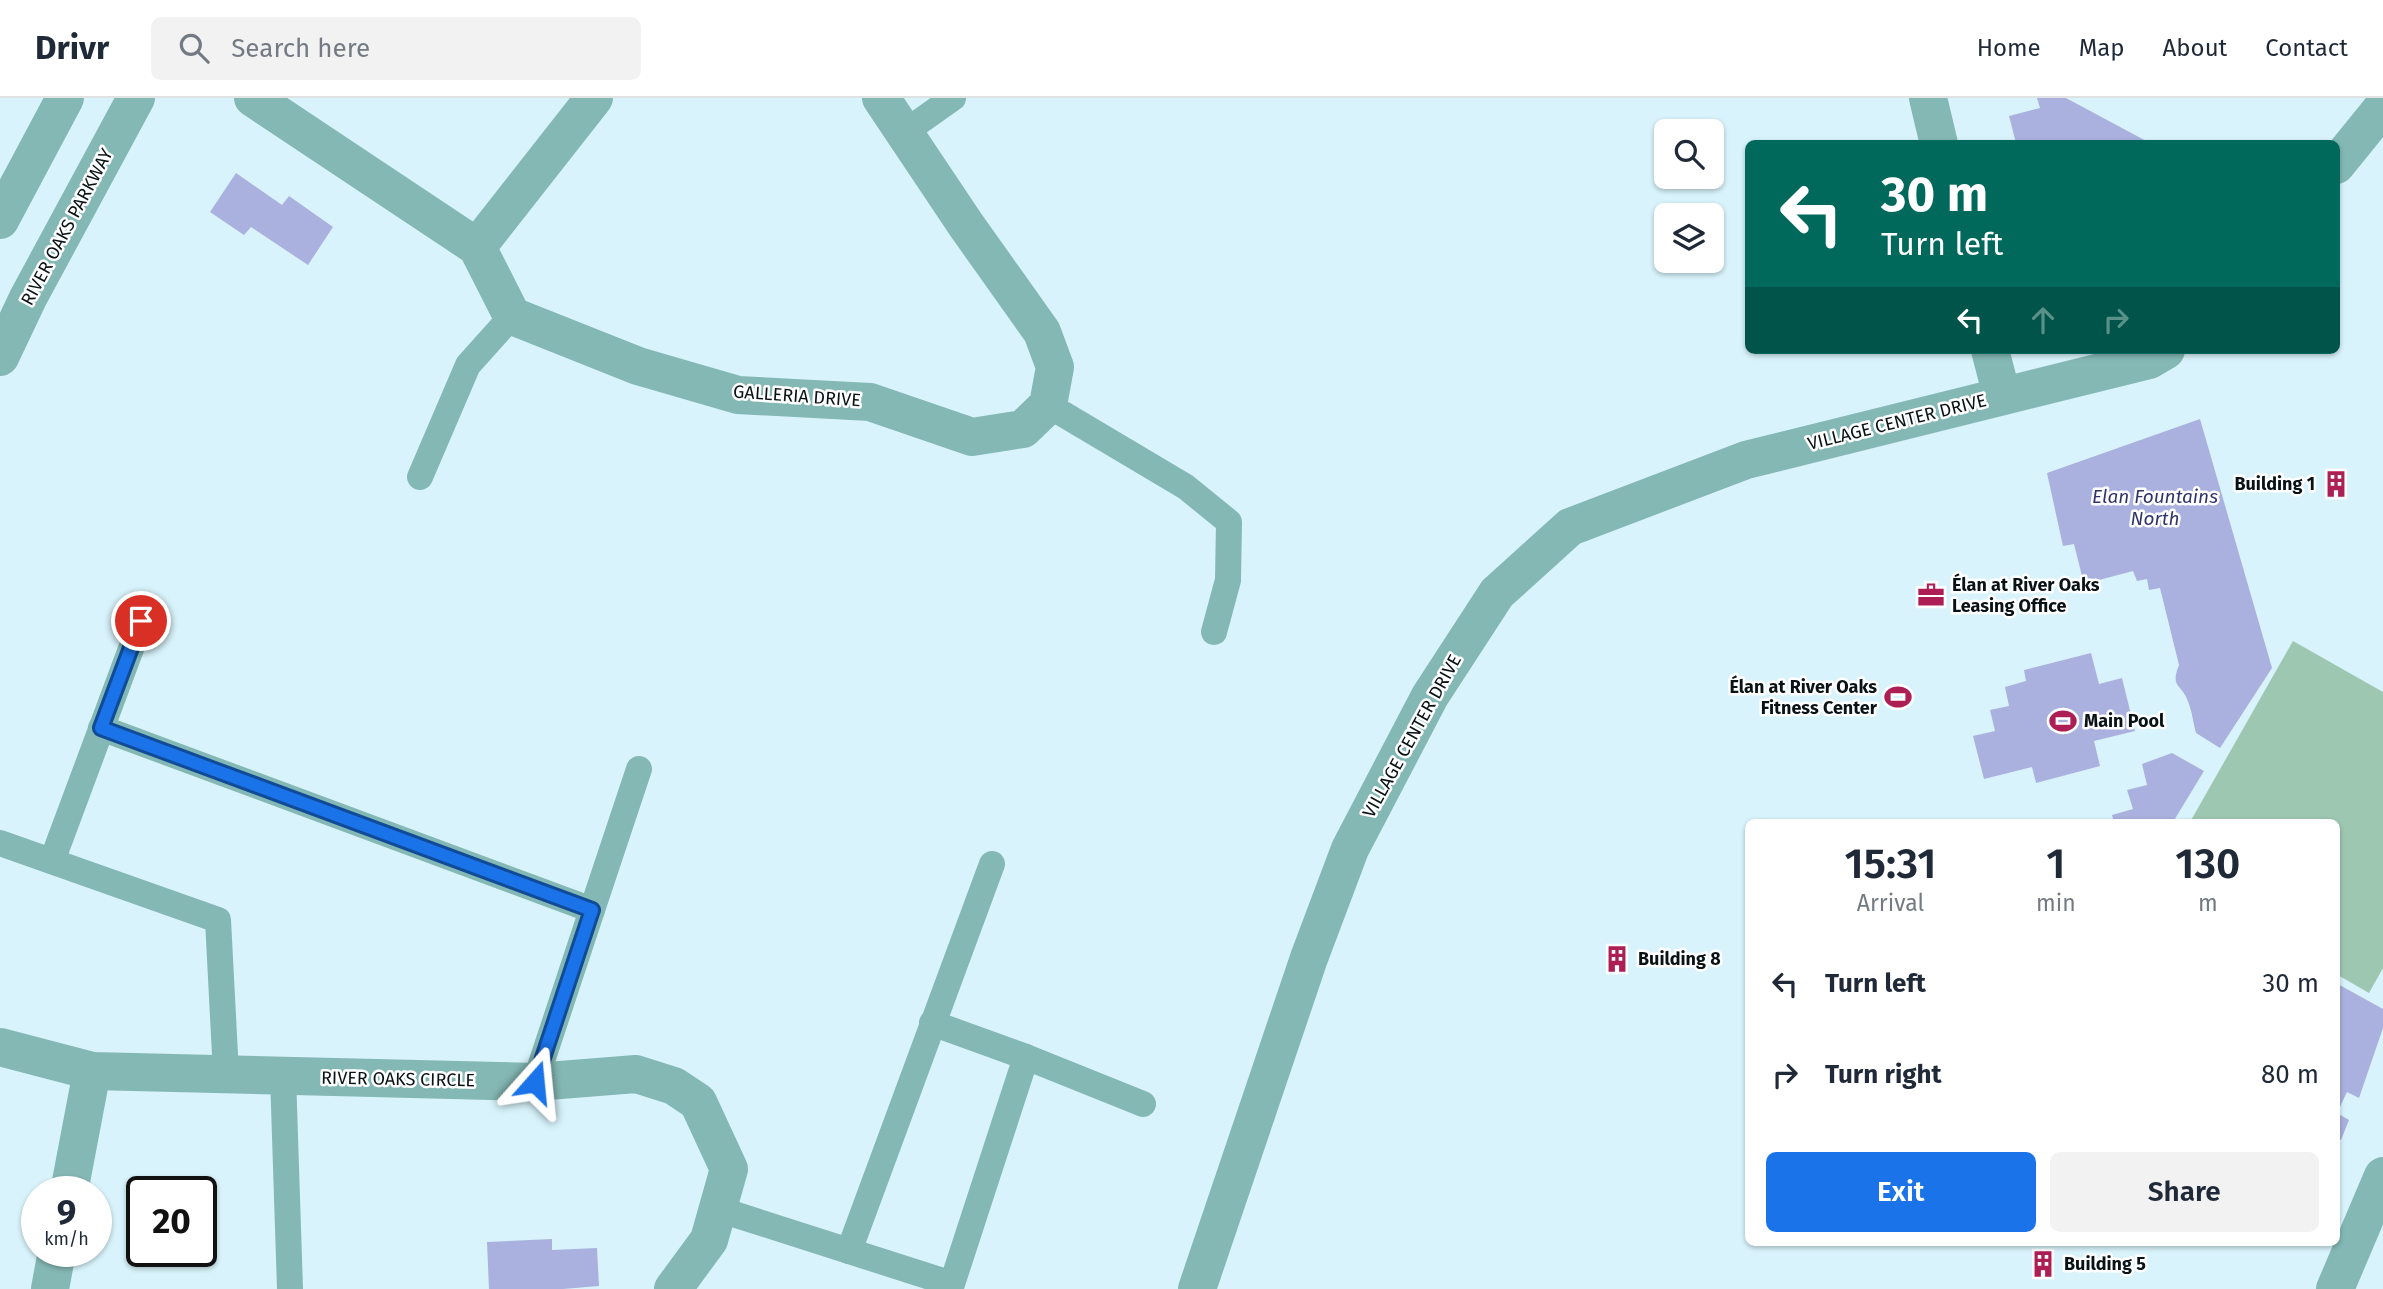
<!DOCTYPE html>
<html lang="en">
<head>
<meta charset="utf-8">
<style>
  body { margin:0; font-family:"Fira Sans",sans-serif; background:#f2f2f3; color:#1f2937; height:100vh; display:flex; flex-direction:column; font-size:26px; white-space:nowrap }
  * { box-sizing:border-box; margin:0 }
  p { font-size:23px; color:#747a83 }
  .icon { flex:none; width:38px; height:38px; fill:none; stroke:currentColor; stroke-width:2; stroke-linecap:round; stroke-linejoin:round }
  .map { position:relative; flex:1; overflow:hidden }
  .sheet { position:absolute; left:1745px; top:721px; width:595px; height:427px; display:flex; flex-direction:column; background:#fff; border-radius:10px; box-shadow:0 2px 5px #0004 }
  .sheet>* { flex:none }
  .top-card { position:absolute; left:1745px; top:42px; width:595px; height:214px; border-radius:10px; box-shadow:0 2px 5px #0004; background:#00695c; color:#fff; overflow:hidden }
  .tools { position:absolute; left:1654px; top:21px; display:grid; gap:14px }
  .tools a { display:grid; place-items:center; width:70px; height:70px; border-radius:10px; background:#fff; box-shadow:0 2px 5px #0004; font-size:35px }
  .speed { position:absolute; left:21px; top:1078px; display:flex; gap:14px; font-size:35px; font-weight:700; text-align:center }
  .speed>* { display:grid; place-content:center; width:91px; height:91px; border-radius:50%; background:#fff; box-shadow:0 2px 5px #0004; line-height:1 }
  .speed small { font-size:18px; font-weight:400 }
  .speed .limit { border:4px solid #111; border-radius:10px; background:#fff; color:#111 }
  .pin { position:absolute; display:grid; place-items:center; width:60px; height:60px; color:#fff; margin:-30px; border:4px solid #fff; border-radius:50%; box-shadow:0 2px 7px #0007 }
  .me { position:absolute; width:77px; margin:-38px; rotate:18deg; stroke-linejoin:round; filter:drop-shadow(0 0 5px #0008) }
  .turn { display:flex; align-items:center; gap:24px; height:147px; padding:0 21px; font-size:32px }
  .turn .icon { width:91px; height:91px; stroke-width:2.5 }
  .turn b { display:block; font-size:49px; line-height:60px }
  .lanes { display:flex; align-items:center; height:66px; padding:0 21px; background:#0003; justify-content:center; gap:35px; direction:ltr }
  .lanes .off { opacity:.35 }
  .eta { display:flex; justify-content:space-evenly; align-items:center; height:119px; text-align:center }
  .eta b { font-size:42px; font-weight:600; line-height:49px }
  .cta { display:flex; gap:14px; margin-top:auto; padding:14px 21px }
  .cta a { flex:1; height:80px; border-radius:10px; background:#1a73e8; color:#fff; font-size:28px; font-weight:600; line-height:80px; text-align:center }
  .cta a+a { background:#f2f2f3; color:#1f2937 }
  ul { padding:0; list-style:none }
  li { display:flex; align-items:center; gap:21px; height:91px; padding:0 21px }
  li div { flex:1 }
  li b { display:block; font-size:26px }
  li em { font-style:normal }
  header { display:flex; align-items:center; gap:42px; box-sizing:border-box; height:98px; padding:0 35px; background:#fff; border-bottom:2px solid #e0e1e3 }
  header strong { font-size:33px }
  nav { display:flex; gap:38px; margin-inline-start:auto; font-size:24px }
  .search { width:490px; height:63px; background:#f2f2f3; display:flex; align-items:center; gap:18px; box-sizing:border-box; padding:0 24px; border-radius:10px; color:#747a83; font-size:26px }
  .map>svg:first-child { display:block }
</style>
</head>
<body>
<header>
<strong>Drivr</strong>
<div class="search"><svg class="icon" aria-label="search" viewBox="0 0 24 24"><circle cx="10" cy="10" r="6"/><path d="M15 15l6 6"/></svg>Search here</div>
<nav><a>Home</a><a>Map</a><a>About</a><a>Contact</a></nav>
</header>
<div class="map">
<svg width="2383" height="1191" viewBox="0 0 2383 1191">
  <rect width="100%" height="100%" fill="#d8f3fb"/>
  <polygon fill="#9dc7b0" points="2293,543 2383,594 2383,870 2369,895 2336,876 2336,724 2190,724"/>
  <g fill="#aab1de">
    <polygon points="2037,0 2066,0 2150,45 2016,45 2009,18 2040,10"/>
    <polygon points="236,75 282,107 289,98 333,129 308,167 251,129 244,137 210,114"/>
    <path d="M2200,321L2272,570L2220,650L2196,635C2193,624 2192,612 2187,601C2181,586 2170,589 2179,567L2160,490L2149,492L2147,481L2137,483L2133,473L2084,486L2074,446L2063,448L2047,375Z"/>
    <polygon points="2091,555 2099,586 2122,580 2135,633 2094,643 2100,668 2036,685 2032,669 1984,681 1973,638 1995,633 1990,612 2009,608 2005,589 2026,583 2024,572"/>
    <polygon points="2172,655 2204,673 2173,724 2114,724 2112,717 2133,711 2127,692 2147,687 2142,666"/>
    <polygon points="2336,885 2383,911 2383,930 2359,1000 2347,994 2337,1015 2349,1022 2341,1042 2336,1040"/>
    <polygon points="552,1141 552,1152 597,1150 599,1188 563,1191 489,1191 487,1144"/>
  </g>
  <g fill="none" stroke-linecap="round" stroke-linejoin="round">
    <g stroke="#84b8b4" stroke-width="26">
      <polyline points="905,34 953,0"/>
      <polyline points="1048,307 1186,389 1229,424 1228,482 1214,534"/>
      <polyline points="420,379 468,267 512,218"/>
      <polyline points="101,630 592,812 535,984"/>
      <polyline points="0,745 218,822 226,976"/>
      <polyline points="52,763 141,524"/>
      <polyline points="592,812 639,671"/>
      <polyline points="1026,959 1143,1006"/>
      <polyline points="283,977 290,1191"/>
      <polyline points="718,1111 952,1186 1026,959 932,925"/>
      <polyline points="849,1153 992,766"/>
    </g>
    <g stroke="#84b8b4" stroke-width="38">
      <polyline points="253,0 477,149"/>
      <polyline points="594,0 477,149 512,218 638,268 738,297 870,304 972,339 1023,331 1048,307 1055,269 1042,234 966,127 881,0"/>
      <polyline points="1928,0 1939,46"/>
      <polyline points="2336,67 2383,9"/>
      <polyline points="1990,252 2002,298"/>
      <polyline points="0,949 92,973 535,984 636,976 674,988 698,1004 729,1071 709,1142 673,1191"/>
      <polyline points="69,1094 92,973"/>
      <polyline points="50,1191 57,1153"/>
      <polyline points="1197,1191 1309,860 1350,751 1430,598 1497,495 1570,429 1746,362 2149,262 2166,252"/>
      <polyline points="2335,1191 2383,1078"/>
    </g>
    <g stroke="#84b8b4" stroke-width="38">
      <polyline points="0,122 65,0"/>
      <polyline points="0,259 28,200 136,0"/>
    </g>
  </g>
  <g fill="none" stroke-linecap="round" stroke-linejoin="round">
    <defs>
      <polyline id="route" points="141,523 101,630 592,812 535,984"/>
    </defs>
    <use href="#route" stroke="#114b97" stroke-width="18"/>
    <use href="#route" stroke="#1a73e8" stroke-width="12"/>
  </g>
  <defs>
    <symbol id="building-bare" viewBox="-9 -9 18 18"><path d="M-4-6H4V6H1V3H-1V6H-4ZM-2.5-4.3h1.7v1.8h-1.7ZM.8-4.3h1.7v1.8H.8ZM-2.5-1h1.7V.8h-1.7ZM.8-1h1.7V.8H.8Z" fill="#ad1e55" stroke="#fff" stroke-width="2.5" paint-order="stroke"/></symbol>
    <symbol id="office-bare" viewBox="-9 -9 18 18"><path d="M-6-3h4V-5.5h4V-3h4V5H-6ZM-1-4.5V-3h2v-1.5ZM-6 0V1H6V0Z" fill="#ad1e55" stroke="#fff" stroke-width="2.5" paint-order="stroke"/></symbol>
    <symbol id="stadium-bare" viewBox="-9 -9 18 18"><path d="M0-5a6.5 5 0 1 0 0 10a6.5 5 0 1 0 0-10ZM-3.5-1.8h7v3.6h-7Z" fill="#ad1e55" stroke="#fff" stroke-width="2.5" paint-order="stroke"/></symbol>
  </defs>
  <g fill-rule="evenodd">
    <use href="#building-bare" x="2317" y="367" width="38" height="38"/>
    <use href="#office-bare" x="1912" y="478" width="38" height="38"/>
    <use href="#stadium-bare" x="1879" y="580" width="38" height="38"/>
    <use href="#stadium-bare" x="2044" y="604" width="38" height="38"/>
    <use href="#building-bare" x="1598" y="842" width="38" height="38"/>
    <use href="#building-bare" x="2024" y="1147" width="38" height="38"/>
  </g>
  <g text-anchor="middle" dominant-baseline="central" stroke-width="5" stroke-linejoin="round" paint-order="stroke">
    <g font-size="18" fill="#091315" stroke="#fff">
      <text transform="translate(67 129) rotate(-62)">RIVER OAKS PARKWAY</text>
      <text transform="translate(797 298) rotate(4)">GALLERIA DRIVE</text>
      <text transform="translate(1897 324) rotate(-14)">VILLAGE CENTER DRIVE</text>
      <text transform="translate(1412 638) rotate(-61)">VILLAGE CENTER DRIVE</text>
      <text transform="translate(398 981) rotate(1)">RIVER OAKS CIRCLE</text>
    </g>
    <g font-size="18" font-weight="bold" fill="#091315" stroke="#fff" text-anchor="start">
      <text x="2315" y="386" text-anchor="end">Building 1</text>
      <text x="1952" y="487">Élan at River Oaks<tspan x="1952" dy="21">Leasing Office</tspan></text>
      <text x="1877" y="589" text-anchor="end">Élan at River Oaks<tspan x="1877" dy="21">Fitness Center</tspan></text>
      <text x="2084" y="623">Main Pool</text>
      <text x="1638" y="861">Building 8</text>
      <text x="2064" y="1166">Building 5</text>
    </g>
    <g font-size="19" font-style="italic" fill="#30346b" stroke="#fff">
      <text x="2155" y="398">Elan Fountains<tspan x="2155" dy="22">North</tspan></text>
    </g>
  </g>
</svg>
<div class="tools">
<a><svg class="icon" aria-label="search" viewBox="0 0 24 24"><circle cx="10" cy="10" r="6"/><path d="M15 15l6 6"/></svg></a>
<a><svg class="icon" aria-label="layers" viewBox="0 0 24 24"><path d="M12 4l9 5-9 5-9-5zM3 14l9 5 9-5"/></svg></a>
</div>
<div class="speed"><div>9<small>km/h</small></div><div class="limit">20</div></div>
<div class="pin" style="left:141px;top:523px;background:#d93025"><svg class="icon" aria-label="arrive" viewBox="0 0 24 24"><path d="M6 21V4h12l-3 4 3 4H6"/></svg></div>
<svg class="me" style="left:535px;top:984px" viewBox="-20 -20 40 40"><path d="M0-17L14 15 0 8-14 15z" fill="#1a73e8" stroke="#fff" stroke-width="4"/></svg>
<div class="top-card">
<div class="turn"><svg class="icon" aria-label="left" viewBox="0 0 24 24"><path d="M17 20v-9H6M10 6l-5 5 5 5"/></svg><div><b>30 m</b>Turn left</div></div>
<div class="lanes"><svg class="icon" aria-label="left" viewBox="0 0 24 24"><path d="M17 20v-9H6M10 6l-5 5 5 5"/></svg><svg class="icon off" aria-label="ahead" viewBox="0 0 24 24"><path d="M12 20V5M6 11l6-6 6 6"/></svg><svg class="icon off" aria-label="right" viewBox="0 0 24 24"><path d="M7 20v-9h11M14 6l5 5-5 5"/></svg></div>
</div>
<section class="sheet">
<div class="eta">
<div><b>15:31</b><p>Arrival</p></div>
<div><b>1</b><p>min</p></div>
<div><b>130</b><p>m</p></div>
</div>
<ul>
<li><svg class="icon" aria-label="left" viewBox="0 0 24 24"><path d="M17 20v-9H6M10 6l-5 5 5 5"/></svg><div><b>Turn left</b></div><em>30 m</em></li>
<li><svg class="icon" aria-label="right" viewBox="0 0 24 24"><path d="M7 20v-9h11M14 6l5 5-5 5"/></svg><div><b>Turn right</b></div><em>80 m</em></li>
</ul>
<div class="cta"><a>Exit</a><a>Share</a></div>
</section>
</div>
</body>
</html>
